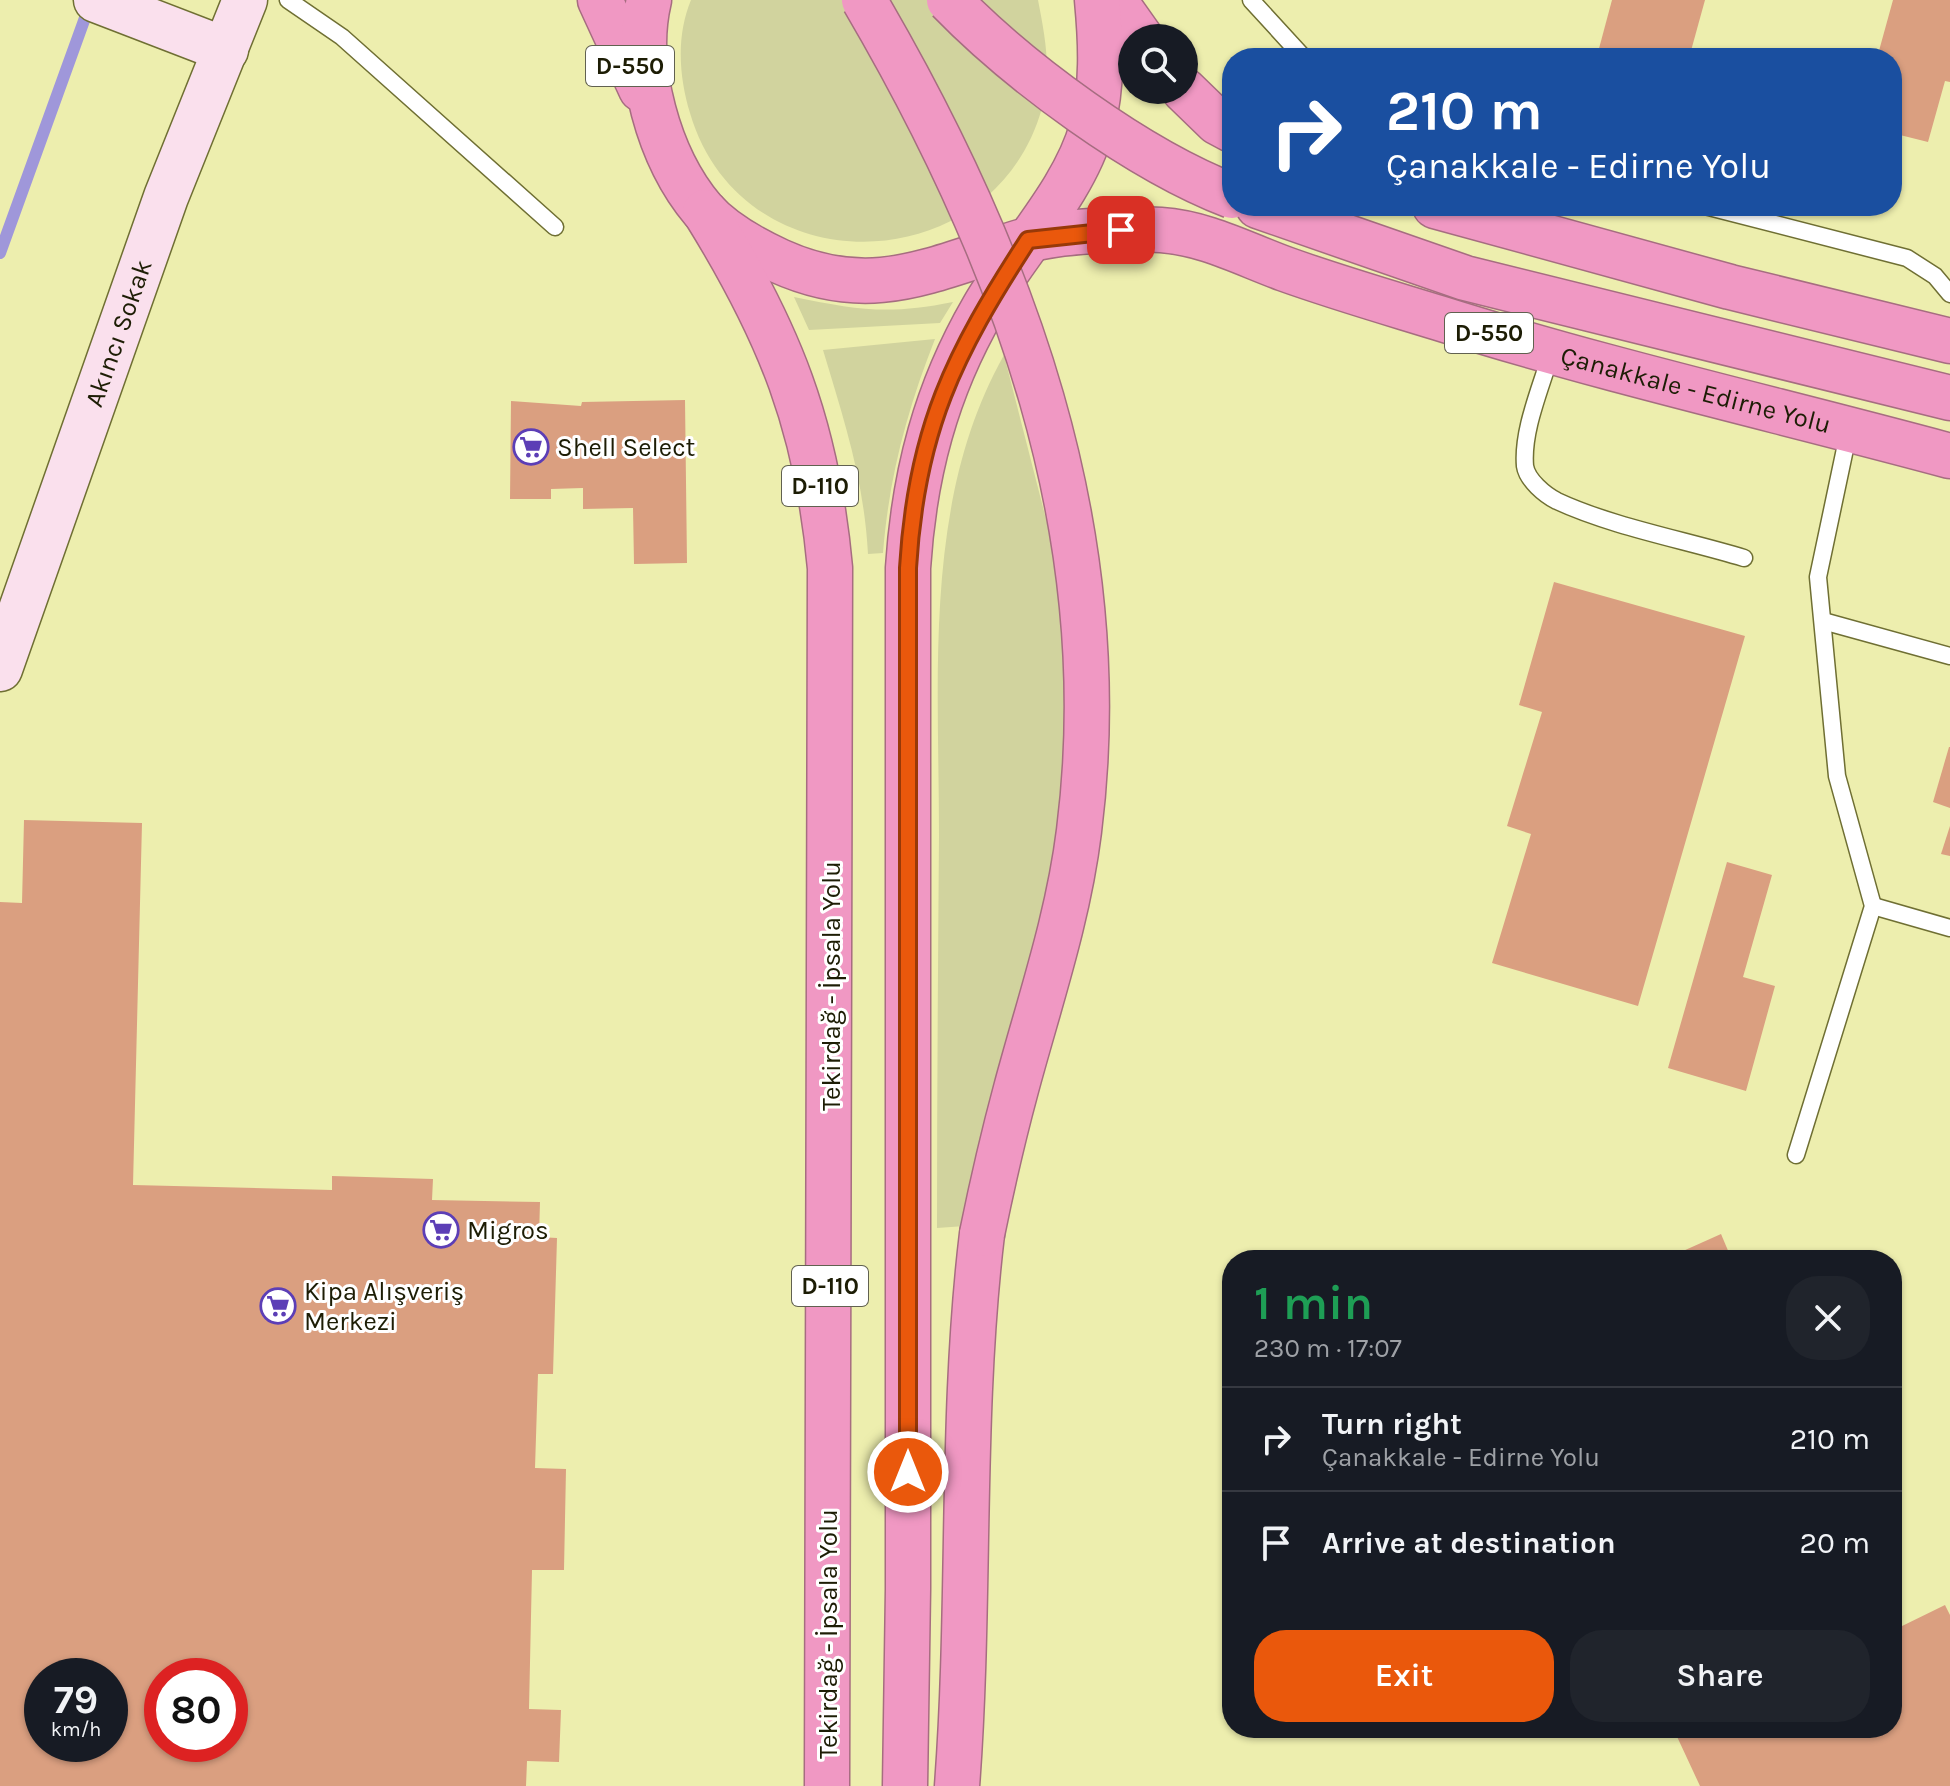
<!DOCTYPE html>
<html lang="en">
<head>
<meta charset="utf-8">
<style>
  body { margin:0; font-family:Karla,sans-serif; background:#20242c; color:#f1f3f6; height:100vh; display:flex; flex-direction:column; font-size:30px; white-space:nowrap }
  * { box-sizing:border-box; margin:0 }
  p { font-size:26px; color:#9ea1a6 }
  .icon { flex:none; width:44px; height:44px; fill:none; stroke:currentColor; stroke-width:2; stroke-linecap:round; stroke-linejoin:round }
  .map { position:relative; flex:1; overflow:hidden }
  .panel { position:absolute; left:1222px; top:1250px; width:680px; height:488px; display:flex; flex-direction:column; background:#171b24; border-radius:32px; box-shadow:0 2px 6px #0004 }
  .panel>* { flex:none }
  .top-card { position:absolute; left:1222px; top:48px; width:680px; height:168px; border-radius:32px; box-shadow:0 2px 6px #0004; background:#1a4fa0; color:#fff; overflow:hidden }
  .fabs { position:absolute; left:1118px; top:24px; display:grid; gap:16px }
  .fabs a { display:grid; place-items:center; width:80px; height:80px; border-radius:50%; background:#171b24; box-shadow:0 2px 6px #0004; font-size:40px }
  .speed { position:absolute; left:24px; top:1658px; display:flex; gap:16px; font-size:40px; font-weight:700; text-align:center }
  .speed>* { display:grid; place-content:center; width:104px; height:104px; border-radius:50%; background:#171b24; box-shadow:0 2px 6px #0004; line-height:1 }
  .speed small { font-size:20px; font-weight:400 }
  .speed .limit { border:12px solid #d22; background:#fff; color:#111 }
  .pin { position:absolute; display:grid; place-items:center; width:68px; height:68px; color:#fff; margin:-34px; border-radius:16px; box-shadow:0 4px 12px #0006 }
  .me { position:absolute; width:88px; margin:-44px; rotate:0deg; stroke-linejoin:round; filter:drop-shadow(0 0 6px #0008) }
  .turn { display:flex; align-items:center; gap:28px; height:168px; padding:0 32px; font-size:36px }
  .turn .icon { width:104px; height:104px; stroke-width:2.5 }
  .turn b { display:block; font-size:56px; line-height:68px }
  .round { display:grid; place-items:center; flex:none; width:84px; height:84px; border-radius:32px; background:#20242c }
  .headline { display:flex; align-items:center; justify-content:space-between; height:136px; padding:0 32px }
  h1 { font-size:48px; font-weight:600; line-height:60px; color:#1e9e55 }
  .primary-button { display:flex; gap:16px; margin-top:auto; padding:16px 32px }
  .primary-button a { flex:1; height:92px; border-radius:32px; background:#ea580c; color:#fff; font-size:32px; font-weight:600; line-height:92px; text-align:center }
  .primary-button a+a { background:#20242c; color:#f1f3f6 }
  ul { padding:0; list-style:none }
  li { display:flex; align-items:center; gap:24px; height:104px; padding:0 32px; border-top:2px solid #363941 }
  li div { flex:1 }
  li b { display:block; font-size:30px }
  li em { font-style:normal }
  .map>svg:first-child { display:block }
</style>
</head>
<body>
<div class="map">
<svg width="1950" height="1786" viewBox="0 0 1950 1786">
  <rect width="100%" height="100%" fill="#edeeae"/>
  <g fill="#d1d39e">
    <path d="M691,0H1038C1045,36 1052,72 1042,108C993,283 741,288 690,113C679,77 676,36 691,0Z"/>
    <path d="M794,297C857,310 889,315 953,302L940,323L809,330Z"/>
    <path d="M935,339C907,410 889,477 883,553L868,554C864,480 844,420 823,350Z"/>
    <path d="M1004,355L1047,523L1068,631L1071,739L1057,878L965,1226L937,1228C937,1097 938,966 939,835C939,674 923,499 1004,355Z"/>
  </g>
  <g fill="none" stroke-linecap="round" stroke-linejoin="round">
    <polyline stroke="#9f97da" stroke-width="12" points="0,253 90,4"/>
  </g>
  <g fill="#da9f80" fill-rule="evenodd">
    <polygon points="1612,0 1705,0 1689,58 1597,56"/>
    <polygon points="1893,0 1950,0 1950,82 1945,81 1928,142 1892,133 1892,58 1877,58"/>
    <polygon points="685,400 687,563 634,564 633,508 583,509 583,488 551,489 551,499 510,499 511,401 581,406 582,402"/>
    <polygon points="1554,582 1745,636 1638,1006 1492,963 1531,834 1507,826 1542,712 1519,705"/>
    <polygon points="1949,747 1950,747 1950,808 1933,802"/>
    <path d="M24,820L142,823L133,1185L332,1190V1176L433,1179L432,1200L540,1202L539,1237L557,1238L553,1374H538L535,1468L566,1469L564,1570H532L529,1709L561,1710L559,1762L527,1761L526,1786H0V902L22,903ZM42,1676H110V1744H42ZM162,1676H230V1744H162Z"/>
    <polygon points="1950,826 1950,856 1941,854"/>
    <polygon points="1727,862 1772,875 1743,977 1775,986 1746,1091 1668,1068"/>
    <polygon points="1721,1234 1732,1260 1663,1260"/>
    <polygon points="1945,1605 1950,1615 1950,1786 1700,1786 1673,1728 1892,1728 1892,1614 1898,1628"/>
  </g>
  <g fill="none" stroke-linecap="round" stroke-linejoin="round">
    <defs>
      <g id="lane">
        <polyline points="288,0 342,37 555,227"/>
        <polyline points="1251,0 1304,58"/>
        <polyline points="1705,206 1907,258 1935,276 1950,294"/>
        <path d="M1551,353C1541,388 1522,430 1525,466C1527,480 1545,495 1557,501C1613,527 1685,540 1744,558"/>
        <polyline points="1823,621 1950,656"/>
        <polyline points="1873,906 1950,928"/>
        <polyline points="1796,1155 1873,906 1837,776 1818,577 1849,430"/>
      </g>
      <g id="secondary">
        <polyline points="96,0 226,50"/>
        <path id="s1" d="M0,669L166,197L245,0"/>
      </g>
      <g id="highway">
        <polyline points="600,0 641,89"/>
        <path id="s2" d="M649,0C633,67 659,158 703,210C722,232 753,249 779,261C874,304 934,267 1024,241C1058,231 1125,228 1161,230C1205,233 1244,254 1285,269C1335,287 1387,302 1439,318C1607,371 1780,410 1950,456"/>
        <polyline points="1114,0 1141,38"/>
        <polyline points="1184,90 1217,122 1232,130"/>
        <polyline points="1258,206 1465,278 1950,398"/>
        <polyline points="1435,206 1730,287 1950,341"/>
        <path d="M705,212C780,333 817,426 830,568L827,1786"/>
        <path d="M905,1786L908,1589V568C914,474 936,390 983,309C1016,251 1075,191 1092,127C1103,86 1101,42 1097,0"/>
        <path d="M957,1786C971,1602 960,1417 982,1234"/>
      </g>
    </defs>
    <use href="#lane" stroke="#6f6f33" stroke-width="19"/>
    <use href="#secondary" stroke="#6f6f33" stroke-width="47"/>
    <use href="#highway" stroke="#a66d80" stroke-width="47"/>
    <use href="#lane" stroke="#fff" stroke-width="16"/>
    <use href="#secondary" stroke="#fae0ed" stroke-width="44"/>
    <use href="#highway" stroke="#f098c3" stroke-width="44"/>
    <defs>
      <g id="highway-bridge">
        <path d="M864,0C1013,254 1117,532 1079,831C1068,920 1039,1003 1016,1089C1003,1137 992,1185 982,1234"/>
        <path d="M949,0C1019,72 1138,160 1232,196"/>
      </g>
    </defs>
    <use href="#highway-bridge" stroke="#a66d80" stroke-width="47" stroke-linecap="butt"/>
    <use href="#highway-bridge" stroke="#f098c3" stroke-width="44"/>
  </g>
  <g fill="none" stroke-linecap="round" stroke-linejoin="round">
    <defs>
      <path id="route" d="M908,1472V568C916,430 954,354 1028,240L1121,230"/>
    </defs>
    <use href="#route" stroke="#983908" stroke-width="20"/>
    <use href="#route" stroke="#ea580c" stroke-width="14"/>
  </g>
  <defs>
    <symbol id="supermarket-ring" viewBox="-11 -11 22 22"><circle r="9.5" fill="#fff" stroke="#5c3eb6" stroke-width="1.5"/><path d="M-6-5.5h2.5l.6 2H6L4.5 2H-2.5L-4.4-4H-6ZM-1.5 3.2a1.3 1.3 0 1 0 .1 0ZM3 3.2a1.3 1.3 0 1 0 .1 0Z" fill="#5c3eb6"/></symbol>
  </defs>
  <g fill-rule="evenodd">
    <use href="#supermarket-ring" x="511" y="427" width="40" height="40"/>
    <use href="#supermarket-ring" x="421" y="1210" width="40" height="40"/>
    <use href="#supermarket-ring" x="258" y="1286" width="40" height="40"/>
  </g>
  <g text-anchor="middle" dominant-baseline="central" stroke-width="6" stroke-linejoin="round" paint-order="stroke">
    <g fill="#fff" stroke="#616150" stroke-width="2">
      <rect x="586" y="46" width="88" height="40" rx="6"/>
      <rect x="1445" y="313" width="88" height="40" rx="6"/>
      <rect x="782" y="466" width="76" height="40" rx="6"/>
      <rect x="792" y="1266" width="76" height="40" rx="6"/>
    </g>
    <g font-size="24" font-weight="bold" fill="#1d1d05">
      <text x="630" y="66">D-550</text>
      <text x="1489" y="333">D-550</text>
      <text x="820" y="486">D-110</text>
      <text x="830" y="1286">D-110</text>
    </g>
    <g font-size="26" fill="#1d1d05" stroke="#fff">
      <text stroke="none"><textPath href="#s1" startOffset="356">Akıncı Sokak</textPath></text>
      <text stroke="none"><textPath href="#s2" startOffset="1266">Çanakkale - Edirne Yolu</textPath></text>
      <text transform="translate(831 986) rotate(-90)">Tekirdağ - İpsala Yolu</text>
      <text transform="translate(828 1634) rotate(-90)">Tekirdağ - İpsala Yolu</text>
    </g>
    <g font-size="26" fill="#1d1d05" stroke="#fff" text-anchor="start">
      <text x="557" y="447">Shell Select</text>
      <text x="467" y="1230">Migros</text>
      <text x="304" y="1291">Kipa Alışveriş<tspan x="304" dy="30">Merkezi</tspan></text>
    </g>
  </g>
</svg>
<div class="fabs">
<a><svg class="icon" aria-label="search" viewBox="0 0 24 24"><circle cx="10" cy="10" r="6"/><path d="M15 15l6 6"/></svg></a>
</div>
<div class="speed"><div>79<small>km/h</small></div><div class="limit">80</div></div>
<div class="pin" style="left:1121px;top:230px;background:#d93025"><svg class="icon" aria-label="arrive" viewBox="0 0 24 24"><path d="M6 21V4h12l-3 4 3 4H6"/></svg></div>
<svg class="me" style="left:908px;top:1472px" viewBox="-20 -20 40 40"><circle r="17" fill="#ea580c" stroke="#fff" stroke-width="3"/><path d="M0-11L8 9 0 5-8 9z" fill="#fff"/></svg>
<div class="top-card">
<div class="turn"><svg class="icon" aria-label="right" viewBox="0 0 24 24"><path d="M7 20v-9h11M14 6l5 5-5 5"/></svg><div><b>210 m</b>Çanakkale - Edirne Yolu</div></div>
</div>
<section class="panel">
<div class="headline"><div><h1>1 min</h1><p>230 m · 17:07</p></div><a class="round"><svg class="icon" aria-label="close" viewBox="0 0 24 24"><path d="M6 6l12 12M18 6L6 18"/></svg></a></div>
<ul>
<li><svg class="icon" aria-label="right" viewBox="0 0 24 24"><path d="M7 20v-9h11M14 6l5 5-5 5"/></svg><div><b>Turn right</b><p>Çanakkale - Edirne Yolu</p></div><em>210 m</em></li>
<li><svg class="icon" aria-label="arrive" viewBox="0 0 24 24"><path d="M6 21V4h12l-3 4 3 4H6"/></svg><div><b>Arrive at destination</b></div><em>20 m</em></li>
</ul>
<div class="primary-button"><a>Exit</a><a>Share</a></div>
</section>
</div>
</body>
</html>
